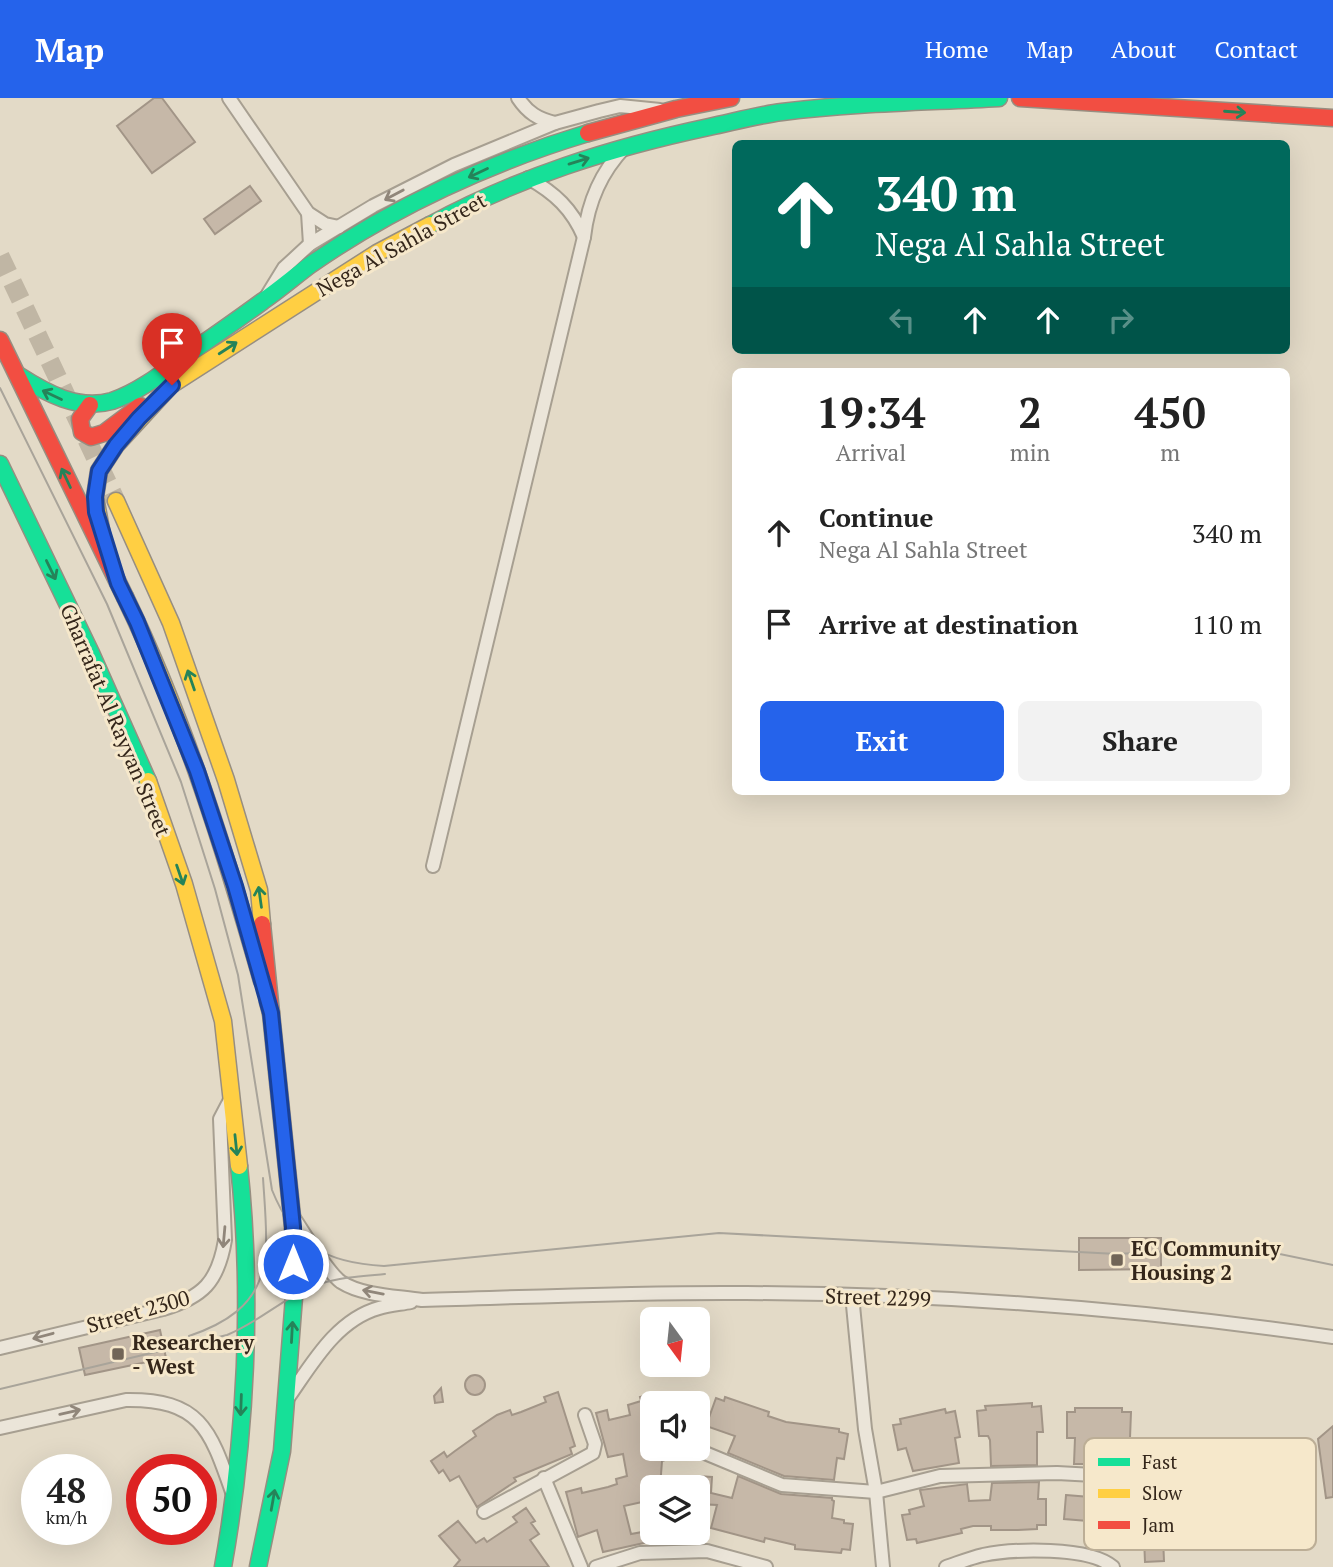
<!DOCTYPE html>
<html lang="en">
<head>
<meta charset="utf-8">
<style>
  body { margin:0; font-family:"PT Serif",serif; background:#f2f2f2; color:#222; height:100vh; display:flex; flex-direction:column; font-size:26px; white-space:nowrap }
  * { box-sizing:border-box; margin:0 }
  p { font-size:23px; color:#767676 }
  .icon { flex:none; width:38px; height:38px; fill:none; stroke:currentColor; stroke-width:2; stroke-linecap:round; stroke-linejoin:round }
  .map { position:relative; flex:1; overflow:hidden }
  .drawer { position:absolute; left:732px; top:270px; width:558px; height:427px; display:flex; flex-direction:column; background:#fff; border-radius:10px; box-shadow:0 7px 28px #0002 }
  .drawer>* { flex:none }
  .hud { position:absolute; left:732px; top:42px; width:558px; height:214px; border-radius:10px; box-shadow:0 7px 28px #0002; background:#00695c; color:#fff; overflow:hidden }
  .needle { width:46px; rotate:165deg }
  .controls { position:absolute; left:640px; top:1209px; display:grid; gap:14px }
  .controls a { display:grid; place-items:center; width:70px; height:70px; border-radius:10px; background:#fff; box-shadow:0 7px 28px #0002; font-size:35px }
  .speed { position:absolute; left:21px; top:1356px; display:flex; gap:14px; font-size:35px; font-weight:700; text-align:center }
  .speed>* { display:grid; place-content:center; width:91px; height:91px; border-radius:50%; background:#fff; box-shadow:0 7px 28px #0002; line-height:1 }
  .speed small { font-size:18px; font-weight:400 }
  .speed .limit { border:10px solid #d22; background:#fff; color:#111 }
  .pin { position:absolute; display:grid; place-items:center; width:60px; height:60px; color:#fff; margin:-72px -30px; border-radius:50% 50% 50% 0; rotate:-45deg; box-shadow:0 0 7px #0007 }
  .pin .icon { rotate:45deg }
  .me { position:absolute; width:77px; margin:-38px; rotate:0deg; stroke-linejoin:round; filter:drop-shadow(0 0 5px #0008) }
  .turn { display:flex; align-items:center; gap:24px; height:147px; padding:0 28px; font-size:32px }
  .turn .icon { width:91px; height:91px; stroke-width:2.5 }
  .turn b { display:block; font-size:49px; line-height:60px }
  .lanes { display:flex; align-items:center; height:66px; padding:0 28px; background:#0003; justify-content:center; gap:35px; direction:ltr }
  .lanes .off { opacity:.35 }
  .eta { display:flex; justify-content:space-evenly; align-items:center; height:119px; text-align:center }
  .eta b { font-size:42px; font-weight:600; line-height:49px }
  .primary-button { display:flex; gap:14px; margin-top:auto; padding:14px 28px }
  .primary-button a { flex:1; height:80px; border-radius:10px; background:#2563eb; color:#fff; font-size:28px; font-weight:600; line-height:80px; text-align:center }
  .primary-button a+a { background:#f2f2f2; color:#222 }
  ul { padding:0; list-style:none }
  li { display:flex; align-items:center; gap:21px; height:91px; padding:0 28px }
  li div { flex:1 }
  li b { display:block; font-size:26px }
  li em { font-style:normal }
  header { display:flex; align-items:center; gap:42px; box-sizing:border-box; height:98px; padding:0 35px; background:#2563eb; color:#fff }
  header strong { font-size:33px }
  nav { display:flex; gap:38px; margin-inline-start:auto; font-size:24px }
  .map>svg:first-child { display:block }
</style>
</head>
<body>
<header>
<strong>Map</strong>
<nav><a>Home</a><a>Map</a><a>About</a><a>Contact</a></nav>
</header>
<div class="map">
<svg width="1333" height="1469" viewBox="0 0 1333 1469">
  <rect width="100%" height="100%" fill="#e3dac7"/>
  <g fill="#c6b8a8" stroke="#a29587" stroke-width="2">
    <polygon points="154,0 162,0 195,44 152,75 117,28"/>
    <polygon points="250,88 261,103 215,136 204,121"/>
    <polygon points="1079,1140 1161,1140 1161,1171 1079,1172"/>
    <polygon points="160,1232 166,1260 85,1277 79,1250"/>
    <circle cx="475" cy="1287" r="10"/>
    <polygon points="441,1290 443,1304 435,1305 434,1298"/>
    <polygon points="558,1294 575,1348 570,1350 572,1356 514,1380 516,1383 477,1409 459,1378 450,1383 443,1372 439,1375 431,1363 444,1354 447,1359 455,1353 476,1338 473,1333 497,1317 510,1312 512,1317 521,1314 546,1304 544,1299"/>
    <polygon points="653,1296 653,1351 669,1351 671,1360 662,1363 660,1390 653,1390 653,1404 642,1404 624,1408 631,1436 653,1432 653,1443 603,1454 597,1432 578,1439 566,1394 581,1390 582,1395 608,1389 617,1386 616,1381 627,1378 623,1356 608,1359 596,1315 607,1312 609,1322 630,1317 628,1307 641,1303 640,1299"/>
    <polygon points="725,1299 769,1314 768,1318 786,1324 839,1331 839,1334 848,1336 844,1361 837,1360 834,1382 784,1378 728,1355 735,1338 706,1328 716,1300 724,1303"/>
    <polygon points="1032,1305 1032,1309 1041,1308 1043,1334 1037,1334 1037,1367 991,1368 990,1342 988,1338 979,1338 977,1313 986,1312 985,1308"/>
    <polygon points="1075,1310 1122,1310 1122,1314 1131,1314 1130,1340 1124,1340 1124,1366 1074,1366 1075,1340 1067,1340 1067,1314 1075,1314"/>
    <polygon points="945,1311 946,1315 955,1313 960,1339 955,1340 959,1365 913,1373 906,1350 898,1352 893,1327 901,1326 900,1321"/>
    <polygon points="1333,1328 1333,1399 1326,1400 1318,1341"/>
    <polygon points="697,1378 712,1379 711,1395 732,1400 738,1378 781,1396 832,1400 832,1402 834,1403 832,1420 844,1422 844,1425 853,1426 850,1452 842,1451 841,1455 795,1451 795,1447 765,1440 764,1444 711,1430 717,1407 698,1406"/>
    <polygon points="1039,1384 1038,1401 1046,1401 1046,1427 1037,1427 1037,1431 1018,1432 991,1432 991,1428 973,1428 961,1431 962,1435 917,1445 916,1441 907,1442 902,1417 910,1416 909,1412 924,1408 920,1392 967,1386 969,1403 990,1402 992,1385"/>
    <polygon points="1066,1397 1102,1400 1100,1424 1064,1421"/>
    <polygon points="526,1410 535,1423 531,1425 539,1436 530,1442 549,1469 454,1469 460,1462 439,1438 458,1423 476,1445 484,1440 487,1444 517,1424 513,1419"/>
    <polygon points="1163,1439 1164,1463 1145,1464 1144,1440"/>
  </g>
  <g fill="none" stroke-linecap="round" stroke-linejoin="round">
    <polyline stroke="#c0b6a4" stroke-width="19" stroke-dasharray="19 10" stroke-linecap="butt" points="0,158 116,403"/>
    <defs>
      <g id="street">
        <polyline points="229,0 308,115 325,126 339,129"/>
        <path d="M518,0C528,15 538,21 555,25"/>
        <path d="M528,80C555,95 572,111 584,139"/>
        <polyline points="308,115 310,146"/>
        <polyline points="268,196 284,170 310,146 373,108 454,67 555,25 599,13 620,8 660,12"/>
        <path d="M433,768L584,139C588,104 600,75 625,49"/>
        <path d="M292,1117C303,1133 327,1174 341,1184C363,1198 397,1198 422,1202C530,1199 638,1194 746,1195C942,1196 1139,1211 1333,1239"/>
        <polyline points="852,1197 865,1331 876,1394 883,1469"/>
        <path d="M0,1250L163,1211C203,1199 218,1184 225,1142L220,1021L231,1000"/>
        <path d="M288,1300C312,1266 336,1222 379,1210C389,1207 401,1206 411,1204"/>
        <path d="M0,1330L126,1302C200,1301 210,1331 232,1394"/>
        <polyline points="705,1355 782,1387 876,1394 940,1378 1057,1375 1149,1380"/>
        <polyline points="544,1380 581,1469"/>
        <polyline points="484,1414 593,1355 595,1346 585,1317"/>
        <polyline points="596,1469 640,1455 707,1453 766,1469"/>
        <path d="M946,1469C958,1465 970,1460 983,1457C1013,1451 1089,1448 1113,1469"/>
      </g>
      <g id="fast">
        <path d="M430,127C519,79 610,50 709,29C733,24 758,17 782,14C854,5 927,4 999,0"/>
        <path d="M18,277C46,295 78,313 112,303C142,293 169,270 194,252C217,236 240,220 263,203C279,192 294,179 310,167C393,109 491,64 588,35"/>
        <polyline points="0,366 91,555 148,683"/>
        <path d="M223,1469C246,1340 253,1198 239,1068"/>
        <polyline points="258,1469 282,1353 294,1199 293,1129 271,915 268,904"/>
      </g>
      <g id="slow">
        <polyline points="116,403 171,525 226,682 259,792 262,826"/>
        <polyline points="102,437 95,399 99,373 116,347 171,287 377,155 430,127"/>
        <path d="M125,499C184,621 225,753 262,883"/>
        <polyline points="148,683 184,786 223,923 239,1068"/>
      </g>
      <g id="jam">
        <polyline points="1020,0 1333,20"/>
        <polyline points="588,35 676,11 731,0"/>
        <polyline points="0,242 125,499"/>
        <polyline points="90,307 80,321 82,334 91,339 104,335 140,308"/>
        <polyline points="262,826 271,915"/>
      </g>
    </defs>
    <use href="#street" stroke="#a79f91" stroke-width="16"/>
    <use href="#fast" stroke="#978e81" stroke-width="19"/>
    <use href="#slow" stroke="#978e81" stroke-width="19"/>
    <use href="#jam" stroke="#978e81" stroke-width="19"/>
    <use href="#street" stroke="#ebe5d9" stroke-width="12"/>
    <use href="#fast" stroke="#16e098" stroke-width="16"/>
    <use href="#slow" stroke="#ffcf43" stroke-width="16"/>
    <use href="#jam" stroke="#f24e42" stroke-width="16"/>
    <g stroke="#a9a49a" stroke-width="2">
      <path d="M0,290L107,506L181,684L215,791L238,877L272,1092C294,1147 326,1165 384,1168L719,1135L1117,1156L1226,1150L1270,1154L1333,1167"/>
      <path d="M189,1238C278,1208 268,1158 263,1080"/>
      <path d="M0,1291L227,1237C260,1224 286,1197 320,1186C341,1179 364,1178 385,1176"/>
    </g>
  </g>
  <defs><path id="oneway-shaft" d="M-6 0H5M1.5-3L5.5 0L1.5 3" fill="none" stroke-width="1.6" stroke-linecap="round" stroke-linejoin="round" transform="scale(1.75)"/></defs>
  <g stroke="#258359">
    <use href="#oneway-shaft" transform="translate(1235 14) rotate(4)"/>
    <use href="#oneway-shaft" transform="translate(579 63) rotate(-17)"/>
    <use href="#oneway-shaft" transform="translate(478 75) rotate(155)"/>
    <use href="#oneway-shaft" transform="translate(228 250) rotate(-33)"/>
    <use href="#oneway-shaft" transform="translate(52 297) rotate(-155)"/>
    <use href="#oneway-shaft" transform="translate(66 380) rotate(-115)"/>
    <use href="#oneway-shaft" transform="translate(51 472) rotate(64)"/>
    <use href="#oneway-shaft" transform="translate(191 582) rotate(-109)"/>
    <use href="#oneway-shaft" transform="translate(180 777) rotate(71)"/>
    <use href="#oneway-shaft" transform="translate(260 799) rotate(-98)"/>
    <use href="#oneway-shaft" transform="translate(236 1047) rotate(84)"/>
    <use href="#oneway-shaft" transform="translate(292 1234) rotate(-87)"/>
    <use href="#oneway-shaft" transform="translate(241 1307) rotate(92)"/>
    <use href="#oneway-shaft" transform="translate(273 1402) rotate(-80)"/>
  </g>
  <g stroke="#90867a">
    <use href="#oneway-shaft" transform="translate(394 97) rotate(152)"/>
    <use href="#oneway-shaft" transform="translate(224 1139) rotate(95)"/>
    <use href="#oneway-shaft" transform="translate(373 1194) rotate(-169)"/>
    <use href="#oneway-shaft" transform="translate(43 1238) rotate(165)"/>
    <use href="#oneway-shaft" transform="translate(70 1314) rotate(-13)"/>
  </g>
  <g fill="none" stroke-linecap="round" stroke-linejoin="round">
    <defs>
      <polyline id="route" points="172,287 139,320 116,347 99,373 95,399 96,414 118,485 137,524 197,673 235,788 271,915 293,1129 293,1166"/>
    </defs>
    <use href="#route" stroke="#184099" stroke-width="18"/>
    <use href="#route" stroke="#2563eb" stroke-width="12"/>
  </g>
  <g fill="#716557" stroke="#f6e8cb" stroke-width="2.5">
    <rect x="1110" y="1155" width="14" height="14" rx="3.5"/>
    <rect x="111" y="1249" width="14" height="14" rx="3.5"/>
  </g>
  <g text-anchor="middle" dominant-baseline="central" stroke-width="6" stroke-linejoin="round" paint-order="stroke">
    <g font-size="21" fill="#34261a" stroke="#f6e8cb">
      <text transform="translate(401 146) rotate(-29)">Nega Al Sahla Street</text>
      <text transform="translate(116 622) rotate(67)">Gharrafat Al Rayyan Street</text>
      <text transform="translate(878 1199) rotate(2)">Street 2299</text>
      <text transform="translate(138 1213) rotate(-16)">Street 2300</text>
    </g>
    <g font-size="21" font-weight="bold" fill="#34261a" stroke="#f6e8cb" text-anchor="start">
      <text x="1131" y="1150">EC Community<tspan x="1131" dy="24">Housing 2</tspan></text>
      <text x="132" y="1244">Researchery<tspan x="132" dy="24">- West</tspan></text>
    </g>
  </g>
  <rect x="1084" y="1340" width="232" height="112" rx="10" fill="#f6e8cb" stroke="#bcae96" stroke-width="2"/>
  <rect x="1098" y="1360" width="32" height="8" fill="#16e098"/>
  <rect x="1098" y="1391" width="32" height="9" fill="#ffcf43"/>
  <rect x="1098" y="1423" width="32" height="8" fill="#f24e42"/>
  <g font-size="19" fill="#34261a">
    <text x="1142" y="1371">Fast</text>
    <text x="1142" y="1402">Slow</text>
    <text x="1142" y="1434">Jam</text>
  </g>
</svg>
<div class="controls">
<a><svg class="needle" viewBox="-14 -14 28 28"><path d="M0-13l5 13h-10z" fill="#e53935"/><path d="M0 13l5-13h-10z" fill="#767676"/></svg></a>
<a><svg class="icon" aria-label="sound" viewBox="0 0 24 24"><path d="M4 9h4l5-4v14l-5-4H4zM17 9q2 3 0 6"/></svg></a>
<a><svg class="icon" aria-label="layers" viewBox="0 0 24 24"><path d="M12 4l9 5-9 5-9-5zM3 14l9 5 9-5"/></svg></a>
</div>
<div class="speed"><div>48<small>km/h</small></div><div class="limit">50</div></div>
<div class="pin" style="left:172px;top:287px;background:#d93025"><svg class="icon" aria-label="arrive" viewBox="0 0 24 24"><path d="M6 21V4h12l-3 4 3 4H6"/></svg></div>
<svg class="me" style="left:293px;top:1166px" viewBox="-20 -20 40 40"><circle r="17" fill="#2563eb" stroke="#fff" stroke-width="3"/><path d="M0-11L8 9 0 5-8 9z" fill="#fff"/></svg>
<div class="hud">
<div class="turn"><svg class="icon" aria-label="ahead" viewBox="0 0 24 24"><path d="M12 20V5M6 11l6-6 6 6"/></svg><div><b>340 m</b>Nega Al Sahla Street</div></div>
<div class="lanes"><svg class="icon off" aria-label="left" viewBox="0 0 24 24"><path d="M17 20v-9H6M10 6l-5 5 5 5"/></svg><svg class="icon" aria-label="ahead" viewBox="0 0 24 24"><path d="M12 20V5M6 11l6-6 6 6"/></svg><svg class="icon" aria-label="ahead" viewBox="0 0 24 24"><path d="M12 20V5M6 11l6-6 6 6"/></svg><svg class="icon off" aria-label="right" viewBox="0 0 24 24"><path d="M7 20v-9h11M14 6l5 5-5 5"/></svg></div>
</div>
<section class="drawer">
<div class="eta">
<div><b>19:34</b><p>Arrival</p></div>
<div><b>2</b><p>min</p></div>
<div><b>450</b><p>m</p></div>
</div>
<ul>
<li><svg class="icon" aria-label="ahead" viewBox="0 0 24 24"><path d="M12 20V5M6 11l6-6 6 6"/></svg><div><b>Continue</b><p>Nega Al Sahla Street</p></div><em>340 m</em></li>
<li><svg class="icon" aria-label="arrive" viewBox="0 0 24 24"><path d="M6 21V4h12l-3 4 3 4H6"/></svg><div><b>Arrive at destination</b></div><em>110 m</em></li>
</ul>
<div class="primary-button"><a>Exit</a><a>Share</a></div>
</section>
</div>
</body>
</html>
